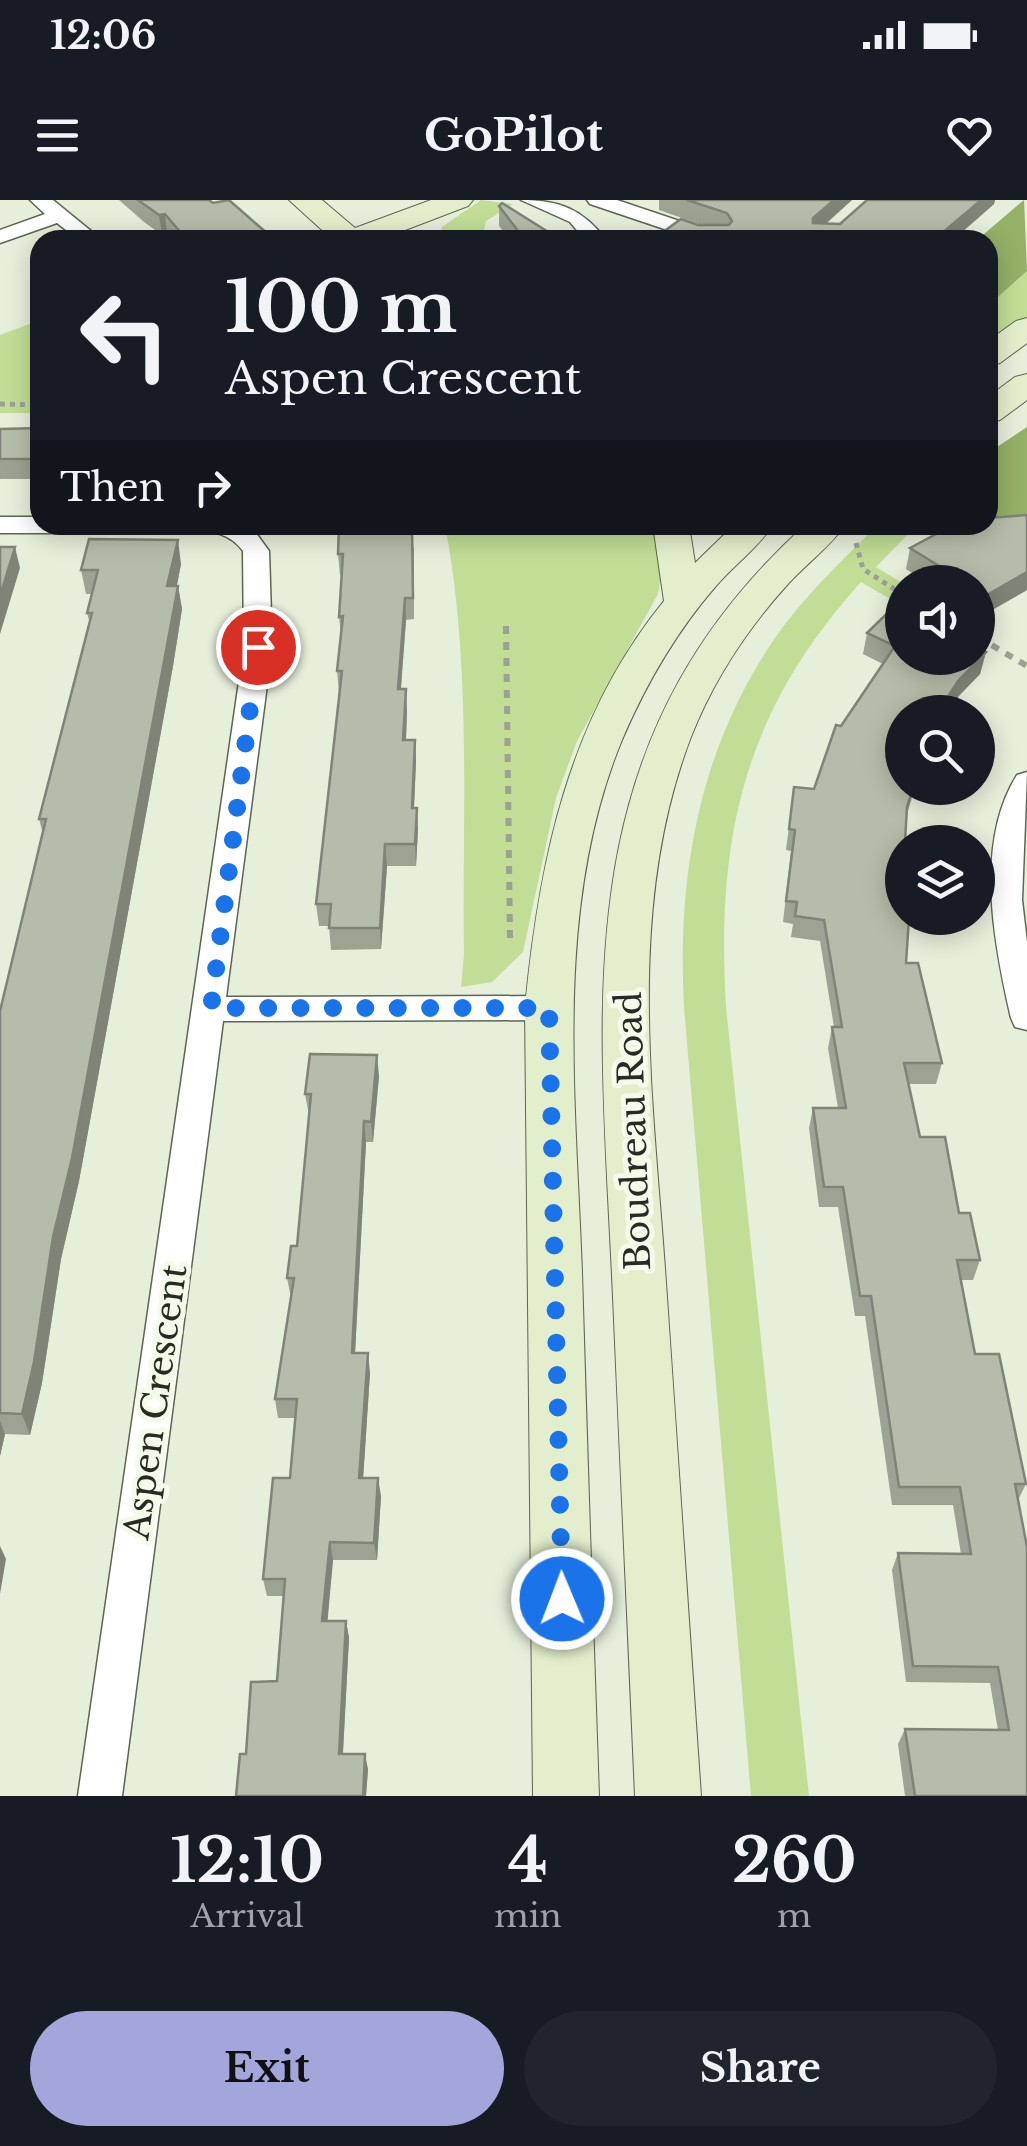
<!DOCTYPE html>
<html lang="en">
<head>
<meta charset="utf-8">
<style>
  body { margin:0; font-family:"Libre Baskerville",serif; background:#20242c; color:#f1f3f6; height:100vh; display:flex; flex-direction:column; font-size:38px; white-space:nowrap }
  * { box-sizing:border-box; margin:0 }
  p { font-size:32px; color:#9ea1a6 }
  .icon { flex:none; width:55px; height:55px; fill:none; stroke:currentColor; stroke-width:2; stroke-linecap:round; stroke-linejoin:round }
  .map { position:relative; height:1596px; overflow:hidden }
  .side { display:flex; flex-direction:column; background:#171b24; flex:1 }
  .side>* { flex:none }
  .guide { position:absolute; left:30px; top:30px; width:968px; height:305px; border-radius:30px; box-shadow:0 5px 25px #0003; background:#171b24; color:#f1f3f6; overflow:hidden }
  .controls { position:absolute; left:885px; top:365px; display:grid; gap:20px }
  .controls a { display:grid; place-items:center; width:110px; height:110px; border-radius:50%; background:#171b24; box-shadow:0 5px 25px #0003; font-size:50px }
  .pin { position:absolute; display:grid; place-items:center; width:85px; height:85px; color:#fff; margin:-42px; border:5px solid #fff; border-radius:50%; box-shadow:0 2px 10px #0007 }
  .me { position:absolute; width:110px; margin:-55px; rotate:359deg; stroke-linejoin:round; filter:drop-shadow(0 0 8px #0008) }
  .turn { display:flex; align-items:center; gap:35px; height:210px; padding:0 30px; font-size:45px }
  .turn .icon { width:130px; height:130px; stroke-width:2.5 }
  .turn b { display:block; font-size:70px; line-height:85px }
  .then { display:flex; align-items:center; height:95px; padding:0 30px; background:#0003; gap:20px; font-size:38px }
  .eta { display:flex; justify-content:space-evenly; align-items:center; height:170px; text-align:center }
  .eta b { font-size:60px; font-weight:800; line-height:70px }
  .button { display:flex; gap:20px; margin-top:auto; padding:20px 30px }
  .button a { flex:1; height:115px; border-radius:60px; background:#a3a5db; color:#111; font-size:40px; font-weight:800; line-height:115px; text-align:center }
  .button a+a { background:#20242c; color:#f1f3f6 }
  .status { display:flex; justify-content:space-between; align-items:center; height:70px; padding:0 50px; background:#171b24; direction:ltr }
  .status svg { height:28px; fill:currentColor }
  header { display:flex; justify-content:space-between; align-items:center; height:130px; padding:0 30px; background:#171b24; font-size:45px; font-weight:800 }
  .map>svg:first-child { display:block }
</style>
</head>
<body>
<div class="status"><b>12:06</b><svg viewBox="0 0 49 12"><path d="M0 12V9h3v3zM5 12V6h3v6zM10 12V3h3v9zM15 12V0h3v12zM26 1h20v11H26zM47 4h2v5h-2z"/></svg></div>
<header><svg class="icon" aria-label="menu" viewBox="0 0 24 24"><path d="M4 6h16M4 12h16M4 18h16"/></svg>GoPilot<svg class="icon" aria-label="heart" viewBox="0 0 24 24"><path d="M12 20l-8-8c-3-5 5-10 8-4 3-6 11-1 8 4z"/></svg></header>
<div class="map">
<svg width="1027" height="1596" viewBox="0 0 1027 1596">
  <rect width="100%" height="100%" fill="#e6efda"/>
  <g fill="#c1dd96">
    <polygon points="481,0 513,4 486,21 482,40 439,40 442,27"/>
    <polygon points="1027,71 1027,117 988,145 988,106"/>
    <polygon points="40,120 40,213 0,213 0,135"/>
    <path d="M445,325H657L663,362L658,394L577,541L556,598L523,752L492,782L461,787L464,755C462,613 472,465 445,325Z"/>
    <path d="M877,325L913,329L876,367L902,383V406L861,382C744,512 716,636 726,807L809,1596H751L684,807C677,674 699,549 775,438C804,396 842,361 877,325Z"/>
  </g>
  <g fill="#95b067">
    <polygon points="1024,0 1027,71 988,106 988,40 977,40"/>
    <polygon points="1027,227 1027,314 988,320 988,253"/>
  </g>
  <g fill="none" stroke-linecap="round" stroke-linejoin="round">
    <defs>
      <g id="street">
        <polygon points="30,0 53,0 102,40 79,40 57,23 0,43 0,30 45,14"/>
        <path d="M521,0C559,0 583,9 606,40H585L570,22Z"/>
        <polygon points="587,0 617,0 724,36 727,40 697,40 590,4"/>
        <path d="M0,317H40V325H240L253,329L269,351L272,447L226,797L549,796L561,799L565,808L561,817L549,820L223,821L122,1596H78L244,447L243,351C232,335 210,328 193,333H0Z"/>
        <path d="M1027,572L1022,700L1027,742V830L1015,827L1011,818C994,744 974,644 1017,575Z"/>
      </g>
      <g id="secondary">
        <polygon points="289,0 322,0 355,28 431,0 473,0 468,6 379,40 333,40"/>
        <polygon points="1027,118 1027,143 1000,163 988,166 988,141 1016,121"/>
        <polygon points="1027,174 1027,200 1000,220 988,223 988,197 1015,177"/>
        <path d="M653,325H689L695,363L734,325H773C758,348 734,365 716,386C676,432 646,484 622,540C553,707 576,897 582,1073C587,1247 593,1422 599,1596H533L525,808C539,661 568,519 664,401Z"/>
        <path d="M805,325H845C830,347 806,364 788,384C747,429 713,481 691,537C624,711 654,902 666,1083C678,1254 689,1425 701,1596H635C628,1430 620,1264 613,1097C600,800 561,547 805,325Z"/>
      </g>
    </defs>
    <use href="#street" stroke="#5d6553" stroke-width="3"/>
    <use href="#secondary" stroke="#5d6553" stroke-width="2"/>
    <g stroke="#9ba292" stroke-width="5" stroke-dasharray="5 5" stroke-linecap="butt">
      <polyline points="0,204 40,205"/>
      <polyline points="856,343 863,369 902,394"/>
    </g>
    <g stroke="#9ba292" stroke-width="6" stroke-dasharray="8 8" stroke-linecap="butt">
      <polyline points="506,426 510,739"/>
      <polyline points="978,437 1027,466"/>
    </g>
    <use href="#street" fill="#fff" fill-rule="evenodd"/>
    <use href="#secondary" fill="#e3efcc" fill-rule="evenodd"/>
  </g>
  <g fill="#9ca392">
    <polygon points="119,0 209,0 271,40 173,40 167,34 162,35 144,22"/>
    <polygon points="659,0 852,0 826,24 840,24 867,0 995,0 994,4 953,40 652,40 702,25 659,10"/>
    <polygon points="499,6 561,40 510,40 499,26"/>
    <polygon points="40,228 40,279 0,279 0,229"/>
    <polygon points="1027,315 1027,390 978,418 978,382 923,380 906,369 910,348"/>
    <polygon points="414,347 414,419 406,420 401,489 407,511 406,540 415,540 416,561 414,608 418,629 416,666 387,666 381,749 331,750 329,726 319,726 316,704 339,493 337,471 341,434 339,417 342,375 340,375 338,354"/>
    <polygon points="181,364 177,386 178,386 182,409 173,466 79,981 61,1059 42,1183 30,1235 5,1234 0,1256 0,811 43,634 39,619 90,424 87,413 92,394 86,394 81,370"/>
    <polygon points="902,399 902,458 986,452 980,474 953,502 946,512 902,512 902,588 915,588 907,614 902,642 906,763 942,863 936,884 909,884 920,937 959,1013 980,1060 973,1080 961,1080 975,1154 1026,1284 1018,1300 1027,1596 905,1596 898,1544 905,1529 998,1530 990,1483 906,1482 892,1370 898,1353 961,1354 953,1305 892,1305 865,1116 855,1116 838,1007 819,1007 809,928 813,908 838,908 828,848 832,827 834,827 820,741 791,737 793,724 783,722 791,651 786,650 794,587 814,589 841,526 883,464 863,454 867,433"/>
    <polygon points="379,876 373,942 366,942 355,1153 370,1173 363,1278 381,1296 377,1360 333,1360 327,1421 346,1421 349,1438 343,1554 368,1569 366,1596 236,1596 246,1554 277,1481 284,1396 267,1396 263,1379 290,1278 295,1218 278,1218 275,1199 291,1098 287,1078 297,1046 309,915 305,894"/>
  </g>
  <g fill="#7f8477">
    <polygon points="834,0 852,0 810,37 813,18"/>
    <polygon points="981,0 995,0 994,4 953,40 934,40"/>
    <polygon points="165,14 167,34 162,35 159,15"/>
    <polygon points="178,340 181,364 172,409 167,386"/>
    <polygon points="15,347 20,368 0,434 0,396"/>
    <polygon points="1027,372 1027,390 978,418 978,400"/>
    <polygon points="178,386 182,409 173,466 79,981 61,1059 42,1183 30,1235 22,1214 53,1037"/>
    <polygon points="405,398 406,420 399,511 398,489"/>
    <polygon points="986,452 980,474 953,502 946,512 938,512 958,481"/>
    <polygon points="406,489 407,511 405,562 403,540"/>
    <polygon points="415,540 416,561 413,629 412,608"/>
    <polygon points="417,608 418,629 416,666 415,644"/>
    <polygon points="385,644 387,666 381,749 380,728"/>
    <polygon points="377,855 379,876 373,942 371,922"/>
    <polygon points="364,921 366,942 354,1173 352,1153"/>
    <polygon points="368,1153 370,1173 362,1296 359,1278"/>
    <polygon points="0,1221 5,1234 0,1256"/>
    <polygon points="378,1278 381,1296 377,1360 374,1343"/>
    <polygon points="330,1342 333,1360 326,1438 322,1421"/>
    <polygon points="0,1346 6,1359 0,1394"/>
    <polygon points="346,1421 349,1438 342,1569 339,1554"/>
    <polygon points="365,1554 368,1569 366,1596 363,1596"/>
  </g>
  <g fill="#b5bdaa" stroke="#7f8477" stroke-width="2.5">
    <polygon points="138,0 209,0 213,3 229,0 268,34 271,40 187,40 165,14 159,15"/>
    <polygon points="687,0 834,0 813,18 813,23 840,24 867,0 981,0 934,40 652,40 681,19 698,25 729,25 732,21 727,13"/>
    <polygon points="502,3 561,40 525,40 499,6"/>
    <polygon points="40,228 40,259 0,259 0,229"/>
    <polygon points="1027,315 1027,372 978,400 978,382 921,382 939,366 910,348 953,325 988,325 988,318"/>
    <polygon points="339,325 412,326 413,398 405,398 398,489 406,489 403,540 415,540 412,608 417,608 415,644 385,644 380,728 329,728 331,704 316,704 342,471 337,471 343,416 339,417 343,354 338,354"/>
    <polygon points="89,339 178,340 167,386 178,386 72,958 53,1037 34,1162 22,1214 0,1213 0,811 46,619 39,619 92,413 87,413 98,370 81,370"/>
    <polygon points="0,347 15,347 0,396"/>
    <polygon points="902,399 902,458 978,458 978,449 986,452 958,481 938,512 902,512 902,588 913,588 907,607 905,642 902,642 902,718 909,718 906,763 918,763 942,863 904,863 920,937 945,937 959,1013 970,1013 980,1060 957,1060 975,1154 999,1154 1026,1284 1015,1284 1027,1347 1027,1596 915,1596 905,1529 1009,1530 998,1467 913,1466 898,1353 971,1354 960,1287 899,1287 871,1096 860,1096 843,987 824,987 813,908 846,908 832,827 842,827 824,720 795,716 797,702 786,701 795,630 789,629 794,587 814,589 836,525 841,526 895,446 867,433"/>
    <polygon points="310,854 377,855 371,922 364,921 352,1153 368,1153 359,1278 378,1278 374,1343 330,1342 322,1421 346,1421 339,1554 365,1554 363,1596 236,1596 240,1554 246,1554 251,1482 277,1481 285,1379 263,1379 273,1278 290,1278 297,1199 275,1199 294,1078 287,1078 291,1046 297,1046 311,894 305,894"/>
  </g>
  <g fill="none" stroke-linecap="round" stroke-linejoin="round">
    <polyline stroke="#1a73e8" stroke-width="18" stroke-dasharray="0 32.4" points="258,447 211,808 549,808 562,1399"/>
  </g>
  <g text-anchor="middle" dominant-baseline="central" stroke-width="10" stroke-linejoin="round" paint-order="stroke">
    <g font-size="35" fill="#282b24" stroke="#f3fce8">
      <text transform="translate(633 931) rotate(-92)">Boudreau Road</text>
      <text transform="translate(155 1202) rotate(-82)">Aspen Crescent</text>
    </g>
  </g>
</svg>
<div class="controls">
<a><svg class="icon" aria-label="sound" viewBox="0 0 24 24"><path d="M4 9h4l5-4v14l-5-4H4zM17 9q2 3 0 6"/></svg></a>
<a><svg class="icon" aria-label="search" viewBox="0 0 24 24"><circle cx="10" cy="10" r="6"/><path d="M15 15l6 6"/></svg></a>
<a><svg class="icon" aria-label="layers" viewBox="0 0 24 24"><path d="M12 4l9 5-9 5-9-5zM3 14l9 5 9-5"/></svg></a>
</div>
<div class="pin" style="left:258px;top:447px;background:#d93025"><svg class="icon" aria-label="arrive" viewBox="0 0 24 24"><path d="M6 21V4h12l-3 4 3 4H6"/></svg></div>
<svg class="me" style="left:562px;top:1399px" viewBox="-20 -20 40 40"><circle r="17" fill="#1a73e8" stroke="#fff" stroke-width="3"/><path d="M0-11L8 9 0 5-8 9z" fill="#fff"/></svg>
<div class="guide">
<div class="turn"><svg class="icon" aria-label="left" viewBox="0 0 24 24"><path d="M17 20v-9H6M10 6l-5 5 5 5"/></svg><div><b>100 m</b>Aspen Crescent</div></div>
<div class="then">Then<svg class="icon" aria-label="right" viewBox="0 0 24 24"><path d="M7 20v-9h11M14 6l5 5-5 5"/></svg></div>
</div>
</div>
<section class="side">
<div class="eta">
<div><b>12:10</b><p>Arrival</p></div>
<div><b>4</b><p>min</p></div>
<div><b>260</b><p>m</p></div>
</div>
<div class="button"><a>Exit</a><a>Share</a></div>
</section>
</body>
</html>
